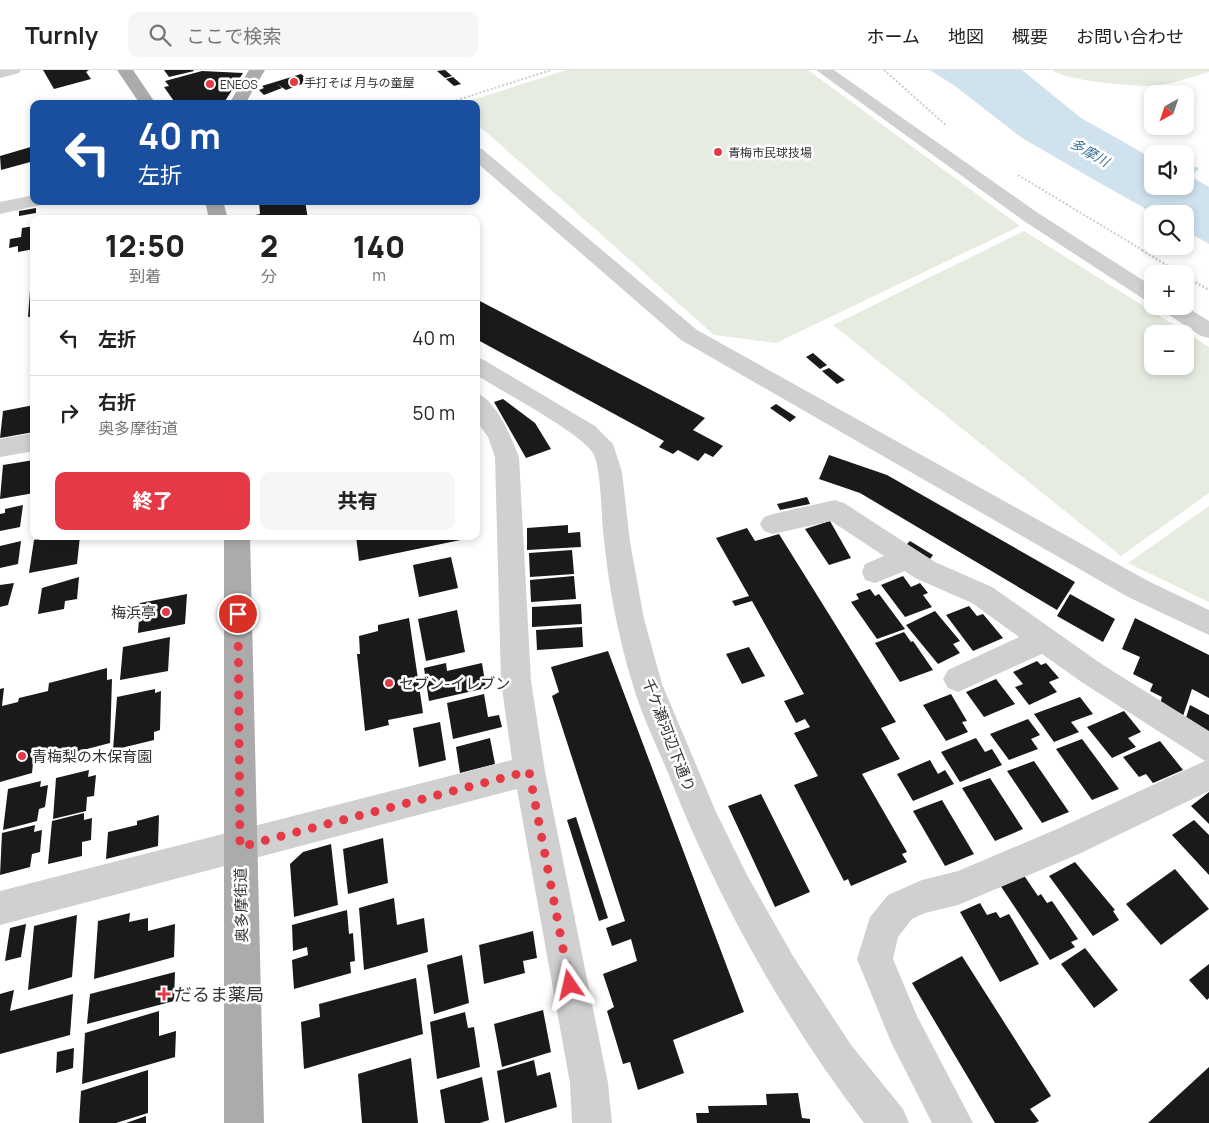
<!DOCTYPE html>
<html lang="ja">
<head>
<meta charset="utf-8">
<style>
  body { margin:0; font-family:Manrope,"Noto Sans JP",sans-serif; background:#f6f6f6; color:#222; height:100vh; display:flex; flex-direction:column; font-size:19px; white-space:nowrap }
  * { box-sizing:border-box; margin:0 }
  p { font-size:16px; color:#767676 }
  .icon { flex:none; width:28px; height:28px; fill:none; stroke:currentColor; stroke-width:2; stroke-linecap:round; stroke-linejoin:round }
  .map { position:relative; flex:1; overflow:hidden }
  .side { position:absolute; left:30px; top:145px; width:450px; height:325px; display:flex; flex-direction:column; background:#fff; border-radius:10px; box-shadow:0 2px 8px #0003 }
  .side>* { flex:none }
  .top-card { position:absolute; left:30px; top:30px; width:450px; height:105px; border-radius:10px; box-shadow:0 2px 8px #0003; background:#1a4fa0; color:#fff; overflow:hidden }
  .needle { width:32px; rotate:220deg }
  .fabs { position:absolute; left:1144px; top:15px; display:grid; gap:10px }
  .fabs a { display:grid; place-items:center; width:50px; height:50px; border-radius:10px; background:#fff; box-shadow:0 2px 8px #0003; font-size:25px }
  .pin { position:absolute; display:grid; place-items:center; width:42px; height:42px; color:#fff; margin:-21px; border:2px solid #fff; border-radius:50%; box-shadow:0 1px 5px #0007 }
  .me { position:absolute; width:55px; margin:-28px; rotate:349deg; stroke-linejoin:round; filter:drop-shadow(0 0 4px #0008) }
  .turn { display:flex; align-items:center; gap:18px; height:105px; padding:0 25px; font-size:22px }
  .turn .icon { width:65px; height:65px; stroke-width:2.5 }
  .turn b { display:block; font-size:35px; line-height:42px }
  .eta { display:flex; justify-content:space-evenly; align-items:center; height:85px; text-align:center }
  .eta b { font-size:30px; font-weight:800; line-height:35px }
  .action { display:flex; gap:10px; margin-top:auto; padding:10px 25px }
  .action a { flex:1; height:58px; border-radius:10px; background:#e63946; color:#fff; font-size:20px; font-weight:800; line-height:58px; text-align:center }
  .action a+a { background:#f6f6f6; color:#222 }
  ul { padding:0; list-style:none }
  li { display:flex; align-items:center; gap:15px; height:75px; padding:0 25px; border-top:1px solid #e0e0e0 }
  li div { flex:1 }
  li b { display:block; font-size:19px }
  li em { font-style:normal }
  header { display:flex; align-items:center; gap:30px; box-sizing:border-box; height:70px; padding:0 25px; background:#fff; border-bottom:1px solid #e0e0e0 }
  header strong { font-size:24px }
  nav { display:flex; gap:28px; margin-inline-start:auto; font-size:18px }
  .search { width:350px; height:45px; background:#f6f6f6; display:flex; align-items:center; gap:12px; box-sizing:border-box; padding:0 18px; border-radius:10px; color:#767676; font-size:19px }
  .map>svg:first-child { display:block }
</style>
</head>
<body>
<header>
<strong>Turnly</strong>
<div class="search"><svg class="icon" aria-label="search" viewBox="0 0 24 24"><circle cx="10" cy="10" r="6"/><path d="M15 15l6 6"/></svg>ここで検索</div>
<nav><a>ホーム</a><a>地図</a><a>概要</a><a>お問い合わせ</a></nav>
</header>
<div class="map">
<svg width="1209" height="1053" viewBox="0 0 1209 1053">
  <rect width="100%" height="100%" fill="#fff"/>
  <g fill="#e6ecdf" fill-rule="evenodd">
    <polygon points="567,0 808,0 1020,156 776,273 714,265 476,53 476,34 459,34"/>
    <path d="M1052,0H1209V2C1191,7 1170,15 1152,16C1133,16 1065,11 1052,0Z"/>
    <path d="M1024,161L1209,277V423L1121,486L833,255ZM1152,264H1185V296H1152Z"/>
    <polygon points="1209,436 1209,532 1128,493"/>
  </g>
  <polygon fill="#cfe2ee" points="930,0 1022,0 1081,48 1152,88 1152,116 1185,116 1185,98 1197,97 1199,99 1190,106 1209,117 1209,174 1185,160 1185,144 1155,144 1105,116 1022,68 955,16"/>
  <g fill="#1a1a1a">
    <polygon points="43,0 89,0 86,2 91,9 54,19"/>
    <polygon points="164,0 193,0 194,1 169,7"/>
    <polygon points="445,0 452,6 445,8 437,1"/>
    <polygon points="202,1 243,3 225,31 217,34 176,34 164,17 169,16 165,11"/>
    <polygon points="301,4 310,11 286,20 277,14 282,18 264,25 259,20 264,18 262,16"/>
    <polygon points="453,7 461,14 454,16 446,9"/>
    <polygon points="34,76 34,91 1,100 0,86"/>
    <polygon points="259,131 305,131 308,149 252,149 251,146 260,144"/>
    <polygon points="36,138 36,143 19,146 19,141"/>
    <polygon points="34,156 34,179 18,182 18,176 9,178 10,169 21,167 22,158"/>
    <polygon points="32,194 34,246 28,247"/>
    <polygon points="476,229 705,348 693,360 723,376 713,387 705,383 698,391 678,380 673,384 659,377 664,371 476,269"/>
    <polygon points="813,283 827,295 820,299 806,287"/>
    <polygon points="829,298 845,310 837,314 822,301"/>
    <polygon points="503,329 535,353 551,379 526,388 494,332"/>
    <polygon points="776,334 796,347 790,352 770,338"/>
    <polygon points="34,335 34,362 0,368 3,341"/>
    <polygon points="829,385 887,405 1075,512 1057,540 860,423 819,409"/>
    <polygon points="34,390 34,423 0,429 3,395"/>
    <polygon points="807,427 810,434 780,440 777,434"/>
    <polygon points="23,435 20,457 0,461 0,444 5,443 5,439"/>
    <polygon points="830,451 851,488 829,495 805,459"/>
    <polygon points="568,455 568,463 580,462 581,477 527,480 527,458"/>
    <polygon points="747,458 755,471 779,464 896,652 881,658 900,689 862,704 907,782 902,784 907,792 851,816 848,809 844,811 794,715 818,706 794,663 810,657 805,649 796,653 784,631 804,624 752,531 735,536 732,531 749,526 716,468"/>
    <polygon points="52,466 80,466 77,494 29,503 34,470"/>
    <polygon points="356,466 475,466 475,467 359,491"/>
    <polygon points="21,471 18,494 0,498 0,476"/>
    <polygon points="910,471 933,485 930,489 906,475"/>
    <polygon points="572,480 574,504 530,507 529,483"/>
    <polygon points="451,487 458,518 419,527 413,495"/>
    <polygon points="574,506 576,529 531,532 530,510"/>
    <polygon points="903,506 911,517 920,513 928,523 923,525 932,537 905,547 881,515"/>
    <polygon points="79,507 77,529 65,531 64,539 38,544 42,518"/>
    <polygon points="14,513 8,535 0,537 0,515"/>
    <polygon points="870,519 875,526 879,524 905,559 877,569 851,532 859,529 856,524"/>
    <polygon points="187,524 185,554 138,563 140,533"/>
    <polygon points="1070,524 1115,549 1103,572 1057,546"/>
    <polygon points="581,534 582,554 532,557 532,537"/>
    <polygon points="969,536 977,546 983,544 1003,568 973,581 946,545"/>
    <polygon points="457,540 465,582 426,591 418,549"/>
    <polygon points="935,541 960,571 953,574 960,583 938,594 906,555"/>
    <polygon points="409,548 423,643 388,650 389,655 365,661 357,584 360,584 359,566 378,561 378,555"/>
    <polygon points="1135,548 1209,585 1209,628 1192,619 1183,646 1160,634 1162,627 1150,621 1153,614 1133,604 1140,587 1122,579"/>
    <polygon points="582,557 583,577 537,580 536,560"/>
    <polygon points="904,562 911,572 913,571 933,600 900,612 875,573"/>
    <polygon points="170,567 168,601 120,610 123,577"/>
    <polygon points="749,577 765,606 742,614 726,584"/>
    <polygon points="608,581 744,942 673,970 684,1003 638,1020 630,992 623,994 607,941 614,937 603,904 637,891 631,869 612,876 606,858 625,851 552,626 559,622 551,597"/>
    <polygon points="1037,591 1041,595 1046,593 1059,608 1049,612 1057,622 1029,635 1015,617 1023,614 1013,602"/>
    <polygon points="446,593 447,601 482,593 486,618 429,631 424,598"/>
    <polygon points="107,598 107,610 112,609 110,673 33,693 32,703 0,712 0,619 4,618 2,636 18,632 19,628 48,621 49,613"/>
    <polygon points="996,609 1015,634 984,647 966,622"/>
    <polygon points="155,619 155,623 161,621 160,660 154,662 154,670 113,680 117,627"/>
    <polygon points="484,624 488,647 499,645 502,657 453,669 447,633"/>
    <polygon points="951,624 967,651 962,652 968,662 946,671 923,635"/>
    <polygon points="1080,627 1093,644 1071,652 1079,662 1054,672 1034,644"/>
    <polygon points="1190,635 1209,645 1209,664 1185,651"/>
    <polygon points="1124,641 1141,662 1128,668 1136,677 1112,688 1087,657"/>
    <polygon points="1028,649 1040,665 1031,669 1038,679 1009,690 990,664"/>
    <polygon points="440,652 446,690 419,697 413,658"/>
    <polygon points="490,668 495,694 460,703 456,677"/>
    <polygon points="976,668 985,682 992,679 1002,695 960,712 941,682"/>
    <polygon points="1082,669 1119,719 1092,730 1056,679"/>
    <polygon points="1160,671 1183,700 1153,713 1146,704 1139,707 1123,687"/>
    <polygon points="930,690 938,704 945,700 954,714 913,731 897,704"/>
    <polygon points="1034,691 1069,742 1042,753 1007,701"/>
    <polygon points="89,700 88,707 96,705 94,726 87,727 86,741 53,749 56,708"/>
    <polygon points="990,708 1023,759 995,771 962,718"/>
    <polygon points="41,711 40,717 48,715 45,737 39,739 37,751 3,760 8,719"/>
    <polygon points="1209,722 1209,754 1191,736"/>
    <polygon points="761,724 810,822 775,837 728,736"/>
    <polygon points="942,730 974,784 945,796 913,741"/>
    <polygon points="84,743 84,750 92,748 91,770 82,772 82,786 48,794 52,751"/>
    <polygon points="159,745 158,776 106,789 108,762 137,755 137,751"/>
    <polygon points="576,747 608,848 599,851 567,750"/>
    <polygon points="1194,750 1209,765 1209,805 1172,765"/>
    <polygon points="35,755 34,762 42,760 40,782 32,784 30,797 0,805 2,763"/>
    <polygon points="383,768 388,813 348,824 343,779"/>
    <polygon points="331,774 338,835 294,847 290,794 303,782"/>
    <polygon points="1075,792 1115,840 1113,841 1119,850 1093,866 1049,806"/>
    <polygon points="1175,799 1209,839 1161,875 1126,834"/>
    <polygon points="1023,804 1038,826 1041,824 1047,833 1052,831 1078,869 1071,872 1075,877 1050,890 1000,815"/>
    <polygon points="394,828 397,855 424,848 428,882 364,900 359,838"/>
    <polygon points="980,833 987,845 996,842 1000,848 1009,844 1039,894 1000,912 960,842"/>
    <polygon points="347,840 349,864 353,863 355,891 350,892 351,903 294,919 292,890 308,885 307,877 293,881 292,855"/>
    <polygon points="130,843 129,852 148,848 148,861 175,854 174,887 94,909 98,851"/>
    <polygon points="77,845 72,907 28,920 34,856"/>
    <polygon points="26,854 21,887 5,891 10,858"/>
    <polygon points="533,861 537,888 523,891 525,903 484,914 479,875"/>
    <polygon points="1085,878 1118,920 1094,938 1061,894"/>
    <polygon points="462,885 469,933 434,944 427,895"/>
    <polygon points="962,886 1051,1026 1030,1039 1039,1051 1035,1053 995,1053 912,913"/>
    <polygon points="1209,894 1209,928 1207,930 1189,910"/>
    <polygon points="175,902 174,931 87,954 90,924"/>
    <polygon points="416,908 423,964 304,999 301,952 320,947 319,934"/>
    <polygon points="14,920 10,941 73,924 70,965 0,984 0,924"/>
    <polygon points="543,940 551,982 502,997 494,954"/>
    <polygon points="159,941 159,966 176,961 175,987 82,1014 85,963"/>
    <polygon points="465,942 468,958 474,957 480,997 437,1009 430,952"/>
    <polygon points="74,978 73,998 56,1003 57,982"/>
    <polygon points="411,988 418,1053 362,1053 358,1004"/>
    <polygon points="534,990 537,1006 550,1002 557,1037 505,1053 497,1001"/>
    <polygon points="1209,997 1209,1053 1148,1053"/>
    <polygon points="148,1000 148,1043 116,1053 79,1053 81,1021"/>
    <polygon points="482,1007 489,1050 480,1053 445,1053 440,1020"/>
    <polygon points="798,1023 802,1048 810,1049 810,1053 697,1053 696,1043 709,1043 708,1036 767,1035 766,1024"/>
    <polygon points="146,1046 146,1053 126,1053"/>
  </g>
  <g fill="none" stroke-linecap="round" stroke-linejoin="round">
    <g stroke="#cdcdcd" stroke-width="2" stroke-dasharray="2 2" stroke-linecap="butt">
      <polyline points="884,0 947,56"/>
      <polyline points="445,34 551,0"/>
      <polyline points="1018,105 1144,181"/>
    </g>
    <g stroke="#cdcdcd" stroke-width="2.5" stroke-dasharray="2 2" stroke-linecap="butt">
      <polyline points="1142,180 1181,204"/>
      <polyline points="1185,206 1209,220"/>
    </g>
    <g fill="#d0d0d0" fill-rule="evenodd">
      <polygon points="0,0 21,0 19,3 0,8"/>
      <polygon points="816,0 834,0 1038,143 1152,216 1152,232 1145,230 1024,151"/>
      <polygon points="476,78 482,79 697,260 1148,511 1209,540 1209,565 1128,527 681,270 476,92"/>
      <polygon points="34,125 34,131 43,131 41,135 0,144 0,132"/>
      <polygon points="1160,236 1185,236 1209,251 1209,268 1201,266 1163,241"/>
      <path d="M476,287L484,290L595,356L613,374L622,402L630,472L644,549L662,614L716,742L747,805L793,886L851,975L903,1039L909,1053H864C781,944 716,826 666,698C654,670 640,641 632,612C618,566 609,518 604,470C601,449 602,400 593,383C581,363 500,320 476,305Z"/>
      <path d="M476,323C496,329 512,369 519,387L531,611L545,701L608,1013L612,1053H572L570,1013L517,719L0,855V821L512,690L501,611L495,387L488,367L476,350Z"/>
      <polygon points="34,363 34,381 0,387 0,369"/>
      <polygon points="835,430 844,433 935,492 992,517 1103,595 1209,661 1209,721 1081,783 958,835 925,843 912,849 898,867 893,889 917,946 973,1053 932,1053 891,972 857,889 870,847 888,825 922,810 958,801 1057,759 1205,691 1083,613 1042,584 958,622 948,618 943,609 948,600 1019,567 972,533 915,508 905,501 875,513 865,510 862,502 865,494 884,486 831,451 773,464 764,461 760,454 764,447 773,444"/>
    </g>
    <g fill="#ababab" fill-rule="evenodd">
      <polygon points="117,0 133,0 156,34 140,34"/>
      <polygon points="249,0 265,0 245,34 229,34"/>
      <polygon points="205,131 223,131 228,149 209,149"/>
      <polygon points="224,466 250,466 264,1053 224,1053"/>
    </g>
  </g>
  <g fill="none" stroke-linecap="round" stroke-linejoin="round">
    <polyline stroke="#e63946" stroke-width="9" stroke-dasharray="0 16.2" points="238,544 240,777 529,701 570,915"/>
  </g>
  <g fill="#e63946" stroke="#fff" stroke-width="2">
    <circle cx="294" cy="12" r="5"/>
    <circle cx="210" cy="14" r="5"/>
    <circle cx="718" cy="82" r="5"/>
    <circle cx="166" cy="542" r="5"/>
    <circle cx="389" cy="613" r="5"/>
    <circle cx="22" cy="686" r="5"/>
    <path d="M161.5 916.5h5v5h5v5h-5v5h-5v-5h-5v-5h5z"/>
  </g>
  <g text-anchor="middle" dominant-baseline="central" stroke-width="5" stroke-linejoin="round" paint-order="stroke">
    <g font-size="12" fill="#333" stroke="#fff" text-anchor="start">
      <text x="304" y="12">手打そば 月与の童屋</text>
      <text x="220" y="14">ENEOS</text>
      <text x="728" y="82">青梅市民球技場</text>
    </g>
    <g font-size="14" font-style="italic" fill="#3f7597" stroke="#fff">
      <text transform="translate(1090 82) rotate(30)">多摩川</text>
    </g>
    <g font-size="15" fill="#333" stroke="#fff" text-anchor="start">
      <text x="156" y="542" text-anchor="end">梅浜亭</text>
      <text x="399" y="613">セブン-イレブン</text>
      <text x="32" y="686">青梅梨の木保育園</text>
    </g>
    <g font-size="15" fill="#333" stroke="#fff">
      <text transform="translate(669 665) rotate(69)">千ケ瀬河辺下通り</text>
      <text transform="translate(241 835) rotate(-91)">奥多摩街道</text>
    </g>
    <g font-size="18" fill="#333" stroke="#fff" text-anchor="start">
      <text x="174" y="924">だるま薬局</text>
    </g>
  </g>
</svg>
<div class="fabs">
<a><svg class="needle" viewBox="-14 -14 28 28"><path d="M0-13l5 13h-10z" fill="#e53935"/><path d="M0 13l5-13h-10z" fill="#767676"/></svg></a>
<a><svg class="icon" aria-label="sound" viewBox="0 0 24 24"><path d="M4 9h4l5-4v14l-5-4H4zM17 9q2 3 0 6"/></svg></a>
<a><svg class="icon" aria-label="search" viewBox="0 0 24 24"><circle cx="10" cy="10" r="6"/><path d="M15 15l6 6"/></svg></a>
<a>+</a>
<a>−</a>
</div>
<div class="pin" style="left:238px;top:544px;background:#d93025"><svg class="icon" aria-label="arrive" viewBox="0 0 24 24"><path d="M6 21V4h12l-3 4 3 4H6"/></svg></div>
<svg class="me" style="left:570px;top:915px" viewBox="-20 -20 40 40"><path d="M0-17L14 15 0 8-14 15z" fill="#e63946" stroke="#fff" stroke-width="4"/></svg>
<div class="top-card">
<div class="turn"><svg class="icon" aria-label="left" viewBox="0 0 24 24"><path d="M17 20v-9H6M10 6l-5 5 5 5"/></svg><div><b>40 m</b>左折</div></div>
</div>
<section class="side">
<div class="eta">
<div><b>12:50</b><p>到着</p></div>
<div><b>2</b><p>分</p></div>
<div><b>140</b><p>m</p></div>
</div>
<ul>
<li><svg class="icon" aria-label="left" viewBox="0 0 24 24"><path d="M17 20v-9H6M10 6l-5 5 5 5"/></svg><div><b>左折</b></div><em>40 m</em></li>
<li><svg class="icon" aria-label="right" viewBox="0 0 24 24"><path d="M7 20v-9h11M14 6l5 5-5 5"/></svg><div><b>右折</b><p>奥多摩街道</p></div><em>50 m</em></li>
</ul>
<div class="action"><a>終了</a><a>共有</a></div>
</section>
</div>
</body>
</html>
